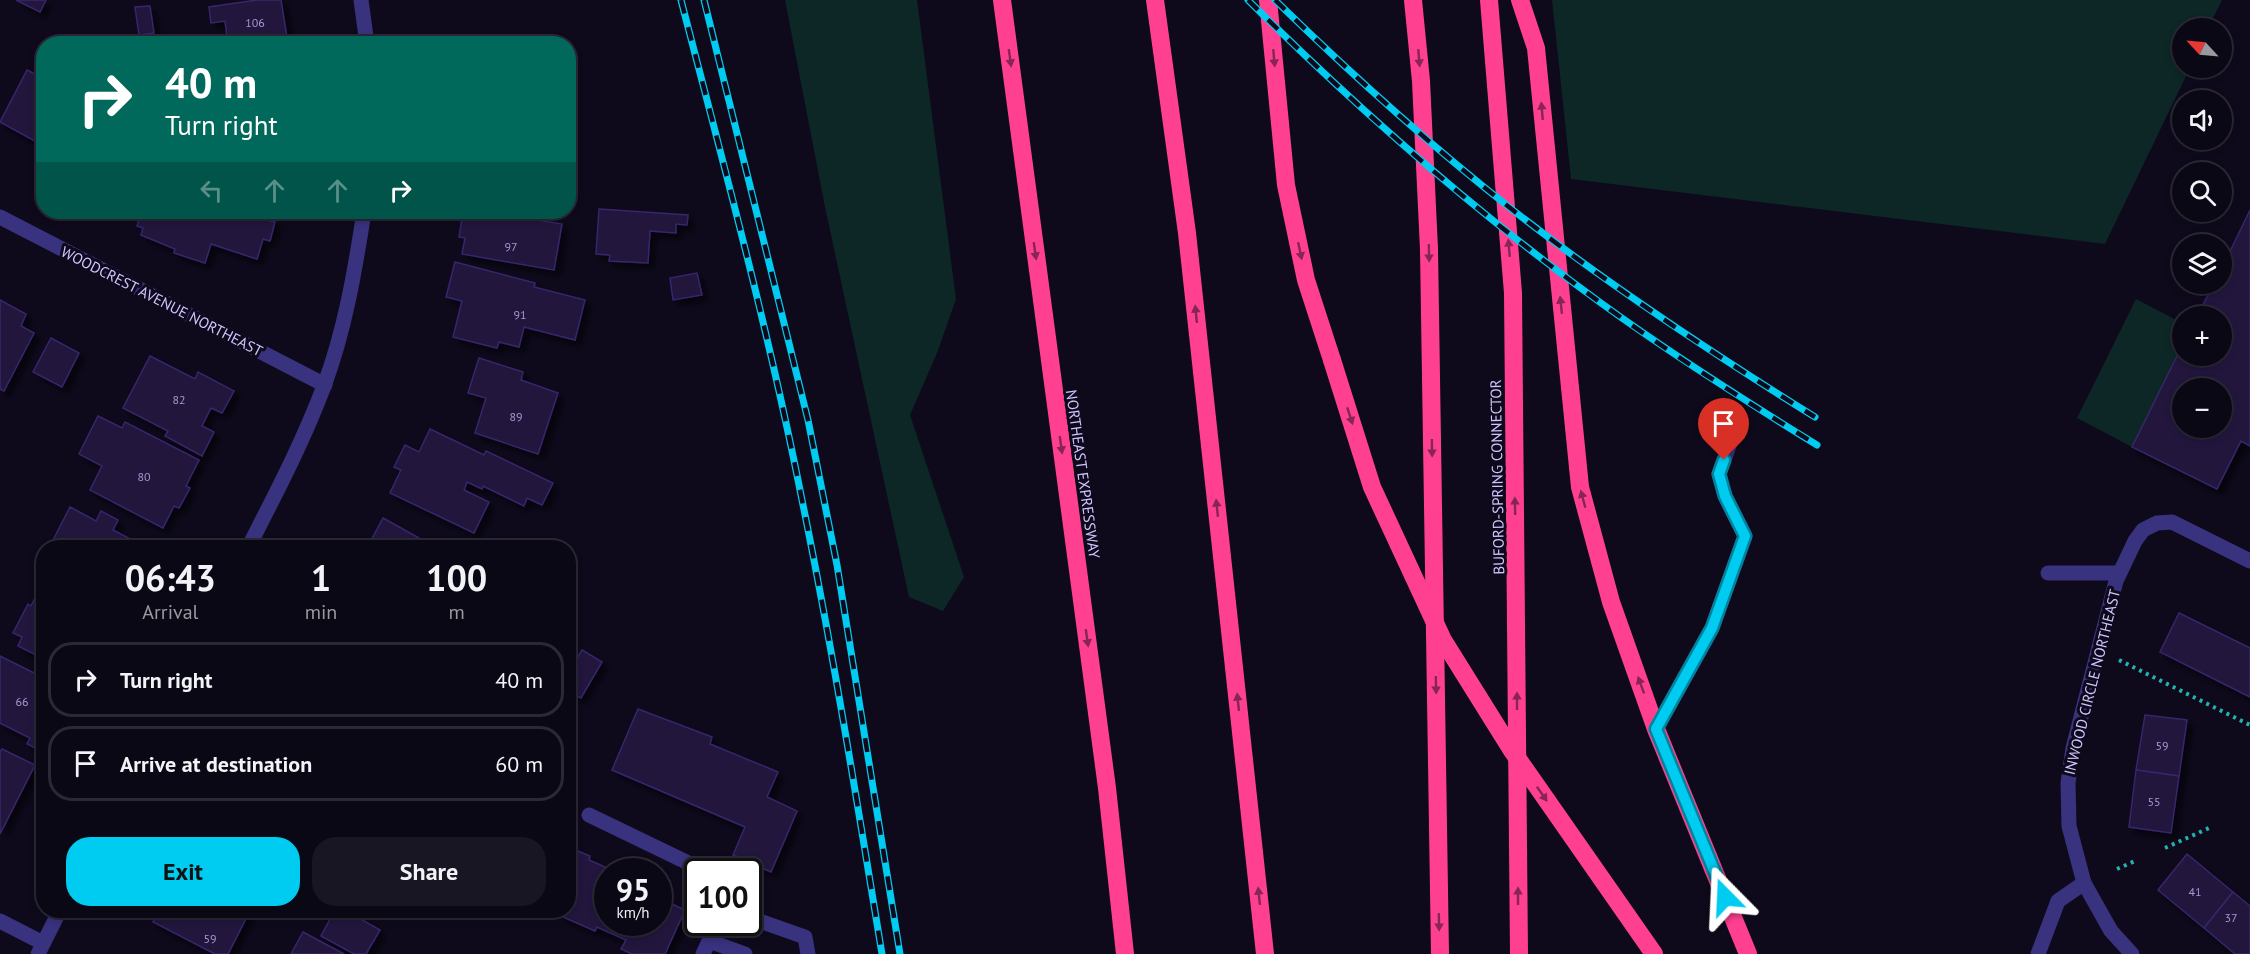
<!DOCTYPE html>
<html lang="en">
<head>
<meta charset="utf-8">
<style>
  body { margin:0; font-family:"PT Sans",sans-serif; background:#181622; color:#f1f3f6; height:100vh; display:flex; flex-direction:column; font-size:22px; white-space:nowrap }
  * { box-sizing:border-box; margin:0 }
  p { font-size:20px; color:#999aa0 }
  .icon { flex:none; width:33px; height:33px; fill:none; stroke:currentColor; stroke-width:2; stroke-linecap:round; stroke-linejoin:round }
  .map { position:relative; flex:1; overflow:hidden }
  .sheet { position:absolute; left:36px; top:540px; width:540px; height:378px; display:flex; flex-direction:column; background:#0a0815; border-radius:24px; box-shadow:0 3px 9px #0003,0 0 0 2px #2a2934 }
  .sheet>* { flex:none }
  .top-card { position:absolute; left:36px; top:36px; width:540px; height:183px; border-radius:24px; box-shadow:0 3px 9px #0003,0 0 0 2px #2a2934; background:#00695c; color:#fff; overflow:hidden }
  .needle { width:39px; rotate:296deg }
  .tools { position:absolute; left:2172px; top:18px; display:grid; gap:12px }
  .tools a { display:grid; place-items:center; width:60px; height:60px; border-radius:50%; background:#0a0815; box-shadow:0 3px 9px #0003,0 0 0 2px #2a2934; font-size:30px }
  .speed { position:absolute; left:594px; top:858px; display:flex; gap:12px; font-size:30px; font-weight:700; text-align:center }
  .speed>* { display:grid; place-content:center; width:78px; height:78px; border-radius:50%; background:#0a0815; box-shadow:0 3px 9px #0003,0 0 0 2px #2a2934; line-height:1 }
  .speed small { font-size:15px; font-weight:400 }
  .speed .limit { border:3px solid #111; border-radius:9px; background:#fff; color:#111 }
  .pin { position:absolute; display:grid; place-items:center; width:51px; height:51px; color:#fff; margin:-62px -26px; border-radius:50% 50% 50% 0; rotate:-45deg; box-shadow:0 0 6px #0007 }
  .pin .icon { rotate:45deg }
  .me { position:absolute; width:66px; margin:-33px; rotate:339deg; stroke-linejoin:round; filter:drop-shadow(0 0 4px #0008) }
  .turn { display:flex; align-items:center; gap:21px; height:126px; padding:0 30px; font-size:27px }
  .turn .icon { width:78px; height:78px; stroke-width:2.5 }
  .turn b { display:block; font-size:42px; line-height:51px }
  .lanes { display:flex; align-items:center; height:57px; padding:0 30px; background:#0003; justify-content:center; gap:30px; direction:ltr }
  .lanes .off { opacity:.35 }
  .eta { display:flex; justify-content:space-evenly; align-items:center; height:102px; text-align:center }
  .eta b { font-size:36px; font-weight:600; line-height:42px }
  .primary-button { display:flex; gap:12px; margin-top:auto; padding:12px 30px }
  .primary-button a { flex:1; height:69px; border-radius:24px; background:#00cbf0; color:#111; font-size:24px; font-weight:600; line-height:69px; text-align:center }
  .primary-button a+a { background:#181622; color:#f1f3f6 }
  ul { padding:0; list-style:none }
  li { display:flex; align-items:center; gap:18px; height:75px; margin:0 12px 9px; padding:0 18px; border:3px solid #2a2934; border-radius:24px }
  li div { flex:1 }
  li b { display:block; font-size:22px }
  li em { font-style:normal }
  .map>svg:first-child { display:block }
</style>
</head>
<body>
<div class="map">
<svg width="2250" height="954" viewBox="0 0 2250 954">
  <defs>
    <filter id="shadow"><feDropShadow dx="5.5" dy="5.5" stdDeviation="3" flood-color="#0009"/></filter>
  </defs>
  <rect width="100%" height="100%" fill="#0e0a1c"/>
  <g fill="#0d2626">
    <polygon points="785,0 917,0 956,299 937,353 910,415 964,577 943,611 909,597 825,207"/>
    <polygon points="1552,0 2222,0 2208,28 2182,28 2182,68 2190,68 2105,244 1571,179"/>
    <polygon points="2136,299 2182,323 2182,346 2132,447 2077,418"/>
  </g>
  <g fill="#20153e" stroke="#37266b" stroke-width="1.5" fill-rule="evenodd" filter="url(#shadow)">
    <polygon points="16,0 46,0 40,12"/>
    <polygon points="257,0 281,0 288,44 228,44 225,21 211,23 209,7"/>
    <polygon points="150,6 154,33 139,35 135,7"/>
    <polygon points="27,70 44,79 44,146 0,122"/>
    <polygon points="599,209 688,215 687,225 676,224 676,233 650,231 648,263 609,261 610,255 596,254"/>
    <path d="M2250,210V446L2241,441L2217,489L2132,447L2182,346V356H2222V316H2197L2214,284H2222V268ZM2182,388H2222V428H2182Z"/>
    <polygon points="141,212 184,212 190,213 190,212 270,212 267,220 275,222 270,241 263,239 257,259 211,244 205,263 174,253 175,249 141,235 143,228 137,226"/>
    <polygon points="463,212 487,212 562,224 554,270 462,254 465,238 459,237"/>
    <polygon points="455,262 535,283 534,287 585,300 575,340 524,327 519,347 499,342 497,348 453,337 462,301 446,297"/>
    <polygon points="697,273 702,295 673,300 670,278"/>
    <polygon points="0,300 26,314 21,326 34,333 4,391 0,389"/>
    <polygon points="51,338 79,353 62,387 33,372"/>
    <polygon points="150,356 195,379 198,372 234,391 222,413 211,408 202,426 214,432 202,456 165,436 168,431 123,408"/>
    <polygon points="479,358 523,372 521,380 558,393 538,454 475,433 486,398 468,393"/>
    <polygon points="98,416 122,428 125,422 199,460 186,486 190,488 179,508 174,506 163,528 90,490 102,466 79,454"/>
    <polygon points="430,429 484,455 486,451 553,483 542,505 527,498 524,506 483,486 482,489 467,482 464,490 489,502 474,533 390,493 401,470 394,467 405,445 419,452"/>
    <polygon points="70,507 96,521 101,511 118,520 113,530 147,548 49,548"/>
    <polygon points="383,518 437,548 367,548"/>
    <polygon points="40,588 44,590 44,659 18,646 22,637 13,633 28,604 31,606"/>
    <polygon points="2179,613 2250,648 2250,697 2160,652"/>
    <polygon points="582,650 602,662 581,698 568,691 568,673"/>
    <polygon points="0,656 44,678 44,752 27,744 30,738 0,723"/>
    <polygon points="638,709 712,737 710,744 778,772 767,797 797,811 771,872 733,855 745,827 612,770"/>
    <polygon points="2145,715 2187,720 2179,776 2136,770"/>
    <polygon points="2,749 35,765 0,834 0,752"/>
    <polygon points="2136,770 2179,776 2171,833 2129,827"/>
    <polygon points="568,847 590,856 589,860 614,871 616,868 624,872 608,872 608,922 658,922 658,898 685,910 665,954 632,954 621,949 626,940 597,927 595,931 563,917 565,914 557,910 568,910"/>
    <polygon points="2187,854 2233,892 2204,928 2158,890"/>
    <polygon points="2233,892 2250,906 2250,954 2235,954 2204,928"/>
    <polygon points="159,910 249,910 250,911 228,954 215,954 153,922"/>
    <polygon points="335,910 345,910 380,930 366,954 354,954 321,936"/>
    <polygon points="303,932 344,954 291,954"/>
  </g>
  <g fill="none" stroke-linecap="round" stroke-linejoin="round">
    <g stroke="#26b2b1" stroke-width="4" stroke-dasharray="3 4.5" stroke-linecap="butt">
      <polyline points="2119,660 2250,725"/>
      <polyline points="2165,848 2209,828"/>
      <polyline points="2117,869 2135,861"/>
    </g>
    <g stroke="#39327e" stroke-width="15">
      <polyline points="361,0 367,44"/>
      <polyline points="0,217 325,385"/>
      <path d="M248,548C275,495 303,442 324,386C345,330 355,270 364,212"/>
      <polyline points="2048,573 2119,573"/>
      <polyline points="1656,729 1712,628 1745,536 1725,496 1719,474 1735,429"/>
      <polyline points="589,815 707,872"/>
      <polyline points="748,917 805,937 808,954"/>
      <polyline points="0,921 43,943"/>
      <polyline points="709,941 745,954"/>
      <polyline points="38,954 60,910"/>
      <polyline points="703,954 718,922"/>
      <polyline points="2038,954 2058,901 2084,883"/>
      <polyline points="2132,954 2111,931 2084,883 2069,826 2068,783 2073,748 2116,581 2135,541 2143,530 2157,523 2172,522 2250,561"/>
    </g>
    <g stroke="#ff4091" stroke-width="18">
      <polyline points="1002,0 1107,788 1125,954"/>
      <polyline points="1155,0 1187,233 1265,954"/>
      <polyline points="1268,0 1286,185 1306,280 1332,360"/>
      <polyline points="1413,0 1421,81 1429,249 1440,954"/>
      <polyline points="1489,0 1513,293 1519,954"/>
      <polyline points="1520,0 1536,48 1580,487 1611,602 1656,729 1748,954"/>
    </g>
    <defs>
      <g id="rail">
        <path d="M681,0C724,166 769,332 802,500C833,651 857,802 882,954"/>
        <polyline points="704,0 808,420 837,565 900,954"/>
        <path d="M1248,0C1358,109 1475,212 1601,303C1671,354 1744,400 1817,445"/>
        <path d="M1275,0C1351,74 1431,146 1514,211C1610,286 1712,353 1815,417"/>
      </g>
    </defs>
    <use href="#rail" stroke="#00cbf0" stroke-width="7"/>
    <use href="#rail" stroke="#0e0a1c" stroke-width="4.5" stroke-dasharray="14" stroke-linecap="butt"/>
    <polyline stroke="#ff4091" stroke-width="18" points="1332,360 1372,487 1443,640 1511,749 1654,954"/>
  </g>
  <defs><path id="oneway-solid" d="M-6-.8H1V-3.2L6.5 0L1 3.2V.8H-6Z" transform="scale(1.5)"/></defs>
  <g fill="#862556">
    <use href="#oneway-solid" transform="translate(1010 58) rotate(82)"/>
    <use href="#oneway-solid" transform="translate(1274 58) rotate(85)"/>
    <use href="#oneway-solid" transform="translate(1419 58) rotate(85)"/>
    <use href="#oneway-solid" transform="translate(1542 111) rotate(-95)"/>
    <use href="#oneway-solid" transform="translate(1509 248) rotate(-95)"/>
    <use href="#oneway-solid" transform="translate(1035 251) rotate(82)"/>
    <use href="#oneway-solid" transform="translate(1300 251) rotate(78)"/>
    <use href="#oneway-solid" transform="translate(1429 253) rotate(89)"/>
    <use href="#oneway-solid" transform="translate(1561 305) rotate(-96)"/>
    <use href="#oneway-solid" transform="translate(1196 314) rotate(-96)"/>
    <use href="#oneway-solid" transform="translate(1350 416) rotate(72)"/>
    <use href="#oneway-solid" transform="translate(1061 445) rotate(82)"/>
    <use href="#oneway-solid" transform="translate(1432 448) rotate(89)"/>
    <use href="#oneway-solid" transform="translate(1583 499) rotate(-105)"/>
    <use href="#oneway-solid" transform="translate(1515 506) rotate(-91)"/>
    <use href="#oneway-solid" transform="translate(1217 508) rotate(-96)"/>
    <use href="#oneway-solid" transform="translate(1087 638) rotate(82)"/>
    <use href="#oneway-solid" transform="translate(1436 685) rotate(89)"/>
    <use href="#oneway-solid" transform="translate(1641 685) rotate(-110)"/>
    <use href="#oneway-solid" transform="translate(1517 701) rotate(-90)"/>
    <use href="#oneway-solid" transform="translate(1238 702) rotate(-96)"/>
    <use href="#oneway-solid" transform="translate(1542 794) rotate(55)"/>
    <use href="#oneway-solid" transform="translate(1259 896) rotate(-96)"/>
    <use href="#oneway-solid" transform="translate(1518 896) rotate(-90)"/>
    <use href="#oneway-solid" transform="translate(1439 922) rotate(89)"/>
  </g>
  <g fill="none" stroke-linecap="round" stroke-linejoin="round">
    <defs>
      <polyline id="route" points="1724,460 1719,474 1725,496 1745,536 1712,628 1656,729 1725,897"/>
    </defs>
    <use href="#route" stroke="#00849c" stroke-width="15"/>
    <use href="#route" stroke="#00cbf0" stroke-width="10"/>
  </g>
  <g text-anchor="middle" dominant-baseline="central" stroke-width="6" stroke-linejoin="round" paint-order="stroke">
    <g font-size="12" fill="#a399cf">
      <text x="255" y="22">106</text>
      <text x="511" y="246">97</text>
      <text x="520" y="314">91</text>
      <text x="179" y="399">82</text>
      <text x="516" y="416">89</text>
      <text x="144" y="476">80</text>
      <text x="22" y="701">66</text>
      <text x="2162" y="745">59</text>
      <text x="2154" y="801">55</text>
      <text x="2195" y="891">41</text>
      <text x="2231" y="917">37</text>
      <text x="210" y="938">59</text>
    </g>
    <g font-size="15" fill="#cfc5ff" stroke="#0e0a1c">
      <text transform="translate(162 301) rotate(27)">WOODCREST AVENUE NORTHEAST</text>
      <text transform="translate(1083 474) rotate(82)">NORTHEAST EXPRESSWAY</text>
      <text transform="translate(1497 477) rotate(-91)">BUFORD-SPRING CONNECTOR</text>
      <text transform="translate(2092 682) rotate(-76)">INWOOD CIRCLE NORTHEAST</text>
    </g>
  </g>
</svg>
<div class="tools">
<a><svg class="needle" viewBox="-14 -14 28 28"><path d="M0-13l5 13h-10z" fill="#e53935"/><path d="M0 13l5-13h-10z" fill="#999aa0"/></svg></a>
<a><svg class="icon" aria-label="sound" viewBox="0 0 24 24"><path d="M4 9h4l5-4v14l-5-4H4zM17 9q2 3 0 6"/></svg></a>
<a><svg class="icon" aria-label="search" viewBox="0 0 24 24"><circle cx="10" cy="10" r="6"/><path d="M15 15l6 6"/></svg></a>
<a><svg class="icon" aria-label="layers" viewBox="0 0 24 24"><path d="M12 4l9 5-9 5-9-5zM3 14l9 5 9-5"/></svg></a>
<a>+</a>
<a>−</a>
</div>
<div class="speed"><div>95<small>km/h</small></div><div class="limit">100</div></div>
<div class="pin" style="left:1724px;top:460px;background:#d93025"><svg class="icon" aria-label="arrive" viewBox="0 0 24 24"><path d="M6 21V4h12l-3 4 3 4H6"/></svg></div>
<svg class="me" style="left:1725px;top:897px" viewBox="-20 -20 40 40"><path d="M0-17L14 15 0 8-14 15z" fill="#00cbf0" stroke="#fff" stroke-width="4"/></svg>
<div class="top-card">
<div class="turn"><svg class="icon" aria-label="right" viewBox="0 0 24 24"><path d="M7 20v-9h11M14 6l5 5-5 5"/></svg><div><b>40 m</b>Turn right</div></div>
<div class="lanes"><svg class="icon off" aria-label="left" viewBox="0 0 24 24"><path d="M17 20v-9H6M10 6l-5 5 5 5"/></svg><svg class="icon off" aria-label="ahead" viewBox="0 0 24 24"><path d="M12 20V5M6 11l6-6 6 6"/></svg><svg class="icon off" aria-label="ahead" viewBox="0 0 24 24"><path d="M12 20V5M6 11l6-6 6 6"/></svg><svg class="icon" aria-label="right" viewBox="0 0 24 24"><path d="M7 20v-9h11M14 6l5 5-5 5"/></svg></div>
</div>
<section class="sheet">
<div class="eta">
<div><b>06:43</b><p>Arrival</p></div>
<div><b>1</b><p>min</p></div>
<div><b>100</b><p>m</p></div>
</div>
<ul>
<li><svg class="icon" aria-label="right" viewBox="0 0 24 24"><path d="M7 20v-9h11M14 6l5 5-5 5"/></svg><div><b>Turn right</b></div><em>40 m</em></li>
<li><svg class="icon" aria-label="arrive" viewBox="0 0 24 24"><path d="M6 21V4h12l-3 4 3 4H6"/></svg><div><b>Arrive at destination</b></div><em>60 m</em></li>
</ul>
<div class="primary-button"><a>Exit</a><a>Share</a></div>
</section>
</div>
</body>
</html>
